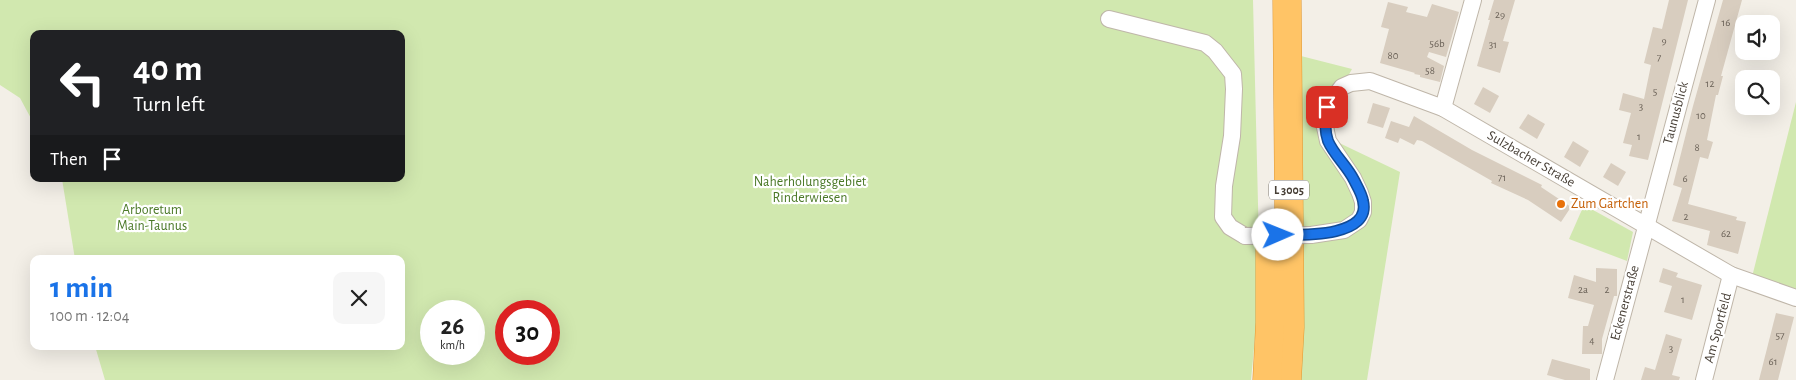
<!DOCTYPE html>
<html lang="en">
<head>
<meta charset="utf-8">
<style>
  body { margin:0; font-family:"Alegreya Sans",sans-serif; background:#f6f6f6; color:#222; height:100vh; display:flex; flex-direction:column; font-size:19px; white-space:nowrap }
  * { box-sizing:border-box; margin:0 }
  p { font-size:16px; color:#767676 }
  .icon { flex:none; width:28px; height:28px; fill:none; stroke:currentColor; stroke-width:2; stroke-linecap:round; stroke-linejoin:round }
  .map { position:relative; flex:1; overflow:hidden }
  .side { position:absolute; left:30px; top:255px; width:375px; height:95px; display:flex; flex-direction:column; background:#fff; border-radius:10px; box-shadow:0 5px 20px #0002 }
  .side>* { flex:none }
  .guide { position:absolute; left:30px; top:30px; width:375px; height:152px; border-radius:10px; box-shadow:0 5px 20px #0002; background:#202124; color:#fff; overflow:hidden }
  .fabs { position:absolute; left:1735px; top:15px; display:grid; gap:10px }
  .fabs a { display:grid; place-items:center; width:45px; height:45px; border-radius:10px; background:#fff; box-shadow:0 5px 20px #0002; font-size:25px }
  .speed { position:absolute; left:420px; top:300px; display:flex; gap:10px; font-size:25px; font-weight:700; text-align:center }
  .speed>* { display:grid; place-content:center; width:65px; height:65px; border-radius:50%; background:#fff; box-shadow:0 5px 20px #0002; line-height:1 }
  .speed small { font-size:12px; font-weight:400 }
  .speed .limit { border:8px solid #d22; background:#fff; color:#111 }
  .pin { position:absolute; display:grid; place-items:center; width:42px; height:42px; color:#fff; margin:-21px; border-radius:10px; box-shadow:0 2px 8px #0006 }
  .me { position:absolute; width:55px; margin:-28px; rotate:89deg; stroke-linejoin:round; filter:drop-shadow(0 0 4px #0008) }
  .turn { display:flex; align-items:center; gap:18px; height:105px; padding:0 20px; font-size:22px }
  .turn .icon { width:65px; height:65px; stroke-width:2.5 }
  .turn b { display:block; font-size:35px; line-height:42px }
  .then { display:flex; align-items:center; height:48px; padding:0 20px; background:#0003; gap:10px; font-size:19px }
  .round { display:grid; place-items:center; flex:none; width:52px; height:52px; border-radius:10px; background:#f6f6f6 }
  .headline { display:flex; align-items:center; justify-content:space-between; height:85px; padding:0 20px }
  h1 { font-size:30px; font-weight:700; line-height:38px; color:#1a73e8 }
  .map>svg:first-child { display:block }
</style>
</head>
<body>
<div class="map">
<svg width="1796" height="380" viewBox="0 0 1796 380">
  <rect width="100%" height="100%" fill="#f3efe7"/>
  <g fill="#d1e8af" fill-rule="evenodd">
    <path d="M0,0H1253L1260,285L1251,380H105L95,346H401V259H75L62,179H401V34H34V124L20,98L0,85ZM431,311H474V354H431ZM506,311H549V354H506Z"/>
    <polygon points="1301,56 1352,69 1342,87 1333,140 1400,172 1367,380 1293,380 1299,300"/>
    <polygon points="1796,102 1796,290 1752,277"/>
    <polygon points="1584,205 1633,232 1627,261 1569,239"/>
  </g>
  <g fill="#d8cdbf">
    <polygon points="1494,0 1515,0 1503,41 1509,42 1500,73 1477,66 1490,20 1488,20"/>
    <polygon points="1669,0 1688,0 1648,160 1629,156 1632,145 1623,143 1631,113 1619,110 1623,93 1644,99 1651,65 1644,63 1653,27 1662,29"/>
    <polygon points="1723,0 1742,0 1721,76 1723,76 1718,95 1716,95 1707,140 1713,142 1708,159 1700,157 1688,204 1737,217 1736,220 1746,222 1738,254 1707,245 1710,231 1672,221 1682,188 1673,185 1693,106"/>
    <polygon points="1388,2 1408,7 1406,12 1427,17 1432,4 1459,12 1446,57 1429,52 1427,57 1444,66 1440,82 1420,77 1420,75 1414,74 1415,73 1380,63 1389,29 1381,27"/>
    <polygon points="1483,87 1499,96 1490,113 1474,104"/>
    <polygon points="1373,103 1390,108 1383,128 1367,123"/>
    <polygon points="1528,114 1545,124 1537,139 1519,128"/>
    <polygon points="1414,116 1472,150 1542,185 1541,187 1571,207 1561,222 1528,200 1491,183 1492,181 1422,141 1417,140 1414,145 1400,138 1398,143 1385,138 1391,121 1409,127"/>
    <polygon points="1573,141 1589,151 1580,167 1564,157"/>
    <polygon points="1611,163 1626,172 1618,186 1603,177"/>
    <polygon points="1596,268 1617,269 1617,296 1614,296 1602,339 1602,354 1582,354 1583,326 1588,326 1594,305 1568,298 1574,275 1596,282"/>
    <polygon points="1663,268 1678,273 1676,277 1702,285 1692,320 1664,312 1672,286 1659,282"/>
    <polygon points="1776,313 1794,317 1778,380 1759,380"/>
    <polygon points="1666,334 1682,339 1672,375 1680,377 1679,380 1641,380 1645,367 1655,370"/>
    <polygon points="1552,359 1590,369 1590,380 1565,380 1547,375"/>
  </g>
  <g fill="none" stroke-linecap="round" stroke-linejoin="round">
    <defs>
      <g id="street">
        <polyline points="1109,19 1205,43 1215,51 1233,74 1234,89 1232,136 1224,186 1223,217 1230,227 1245,236"/>
        <polyline points="1443,108 1473,0"/>
        <polyline points="1311,235 1344,230 1359,220 1363,212 1363,202 1360,193 1353,178 1328,141 1325,127 1327,107 1342,87 1351,83 1370,81 1443,108 1731,275 1796,298"/>
        <polyline points="1605,380 1707,0"/>
        <polyline points="1704,380 1731,275"/>
      </g>
      <g id="highway">
        <polyline points="1287,0 1290,327 1287,380"/>
        <polyline points="1267,380 1270,323 1270,241"/>
      </g>
    </defs>
    <use href="#street" stroke="#bfb6a9" stroke-width="18"/>
    <use href="#highway" stroke="#df9835" stroke-width="29"/>
    <use href="#street" stroke="#fff" stroke-width="16"/>
    <use href="#highway" stroke="#ffc466" stroke-width="28"/>
    <defs>
      <polyline id="street-bridge" points="1245,236 1311,235"/>
    </defs>
    <use href="#street-bridge" stroke="#bfb6a9" stroke-width="18" stroke-linecap="butt"/>
    <use href="#street-bridge" stroke="#fff" stroke-width="16"/>
  </g>
  <g fill="none" stroke-linecap="round" stroke-linejoin="round">
    <defs>
      <path id="route" d="M1278,235C1300,235 1372,238 1363,201C1362,194 1357,186 1354,180C1347,166 1334,155 1328,141C1324,130 1325,119 1327,107"/>
    </defs>
    <use href="#route" stroke="#114b97" stroke-width="12"/>
    <use href="#route" stroke="#1a73e8" stroke-width="9"/>
  </g>
  <circle fill="#e8710a" stroke="#fff" stroke-width="2" cx="1561" cy="204" r="5"/>
  <g text-anchor="middle" dominant-baseline="central" stroke-width="4.5" stroke-linejoin="round" paint-order="stroke">
    <g font-size="11" fill="#6b6258">
      <text x="1500" y="14">29</text>
      <text x="1726" y="22">16</text>
      <text x="1664" y="40">9</text>
      <text x="1437" y="43">56b</text>
      <text x="1493" y="44">31</text>
      <text x="1393" y="55">80</text>
      <text x="1659" y="57">7</text>
      <text x="1430" y="70">58</text>
      <text x="1710" y="83">12</text>
      <text x="1655" y="91">5</text>
      <text x="1641" y="106">3</text>
      <text x="1701" y="115">10</text>
      <text x="1639" y="136">1</text>
      <text x="1697" y="147">8</text>
      <text x="1502" y="177">71</text>
      <text x="1685" y="178">6</text>
      <text x="1686" y="216">2</text>
      <text x="1726" y="233">62</text>
      <text x="1583" y="289">2a</text>
      <text x="1607" y="289">2</text>
      <text x="1683" y="299">1</text>
      <text x="1780" y="335">57</text>
      <text x="1592" y="340">4</text>
      <text x="1671" y="348">3</text>
      <text x="1773" y="361">61</text>
    </g>
    <rect fill="#fff" stroke="#7e7972" stroke-width="1" x="1269" y="180.5" width="40" height="19" rx="4"/>
    <g font-size="12" font-weight="bold" fill="#473f36">
      <text x="1289" y="190">L 3005</text>
    </g>
    <g font-size="14" fill="#473f36" stroke="#fff">
      <text transform="translate(1676 113) rotate(-75)">Taunusblick</text>
      <text transform="translate(1531 159) rotate(30)">Sulzbacher Straße</text>
      <text transform="translate(1625 303) rotate(-75)">Eckenerstraße</text>
      <text transform="translate(1718 328) rotate(-75)">Am Sportfeld</text>
    </g>
    <g font-size="14" fill="#4b7928" stroke="#fff">
      <text x="810" y="182">Naherholungsgebiet<tspan x="810" dy="16">Rinderwiesen</tspan></text>
      <text x="152" y="210">Arboretum<tspan x="152" dy="16">Main-Taunus</tspan></text>
    </g>
    <g font-size="14" fill="#c56008" stroke="#fff" text-anchor="start">
      <text x="1571" y="204">Zum Gärtchen</text>
    </g>
  </g>
</svg>
<div class="fabs">
<a><svg class="icon" aria-label="sound" viewBox="0 0 24 24"><path d="M4 9h4l5-4v14l-5-4H4zM17 9q2 3 0 6"/></svg></a>
<a><svg class="icon" aria-label="search" viewBox="0 0 24 24"><circle cx="10" cy="10" r="6"/><path d="M15 15l6 6"/></svg></a>
</div>
<div class="speed"><div>26<small>km/h</small></div><div class="limit">30</div></div>
<div class="pin" style="left:1327px;top:107px;background:#d93025"><svg class="icon" aria-label="arrive" viewBox="0 0 24 24"><path d="M6 21V4h12l-3 4 3 4H6"/></svg></div>
<svg class="me" style="left:1278px;top:235px" viewBox="-20 -20 40 40"><circle r="19" fill="#fff"/><path d="M0-13L10 11 0 6-10 11z" fill="#1a73e8"/></svg>
<div class="guide">
<div class="turn"><svg class="icon" aria-label="left" viewBox="0 0 24 24"><path d="M17 20v-9H6M10 6l-5 5 5 5"/></svg><div><b>40 m</b>Turn left</div></div>
<div class="then">Then<svg class="icon" aria-label="arrive" viewBox="0 0 24 24"><path d="M6 21V4h12l-3 4 3 4H6"/></svg></div>
</div>
<section class="side">
<div class="headline"><div><h1>1 min</h1><p>100 m · 12:04</p></div><a class="round"><svg class="icon" aria-label="close" viewBox="0 0 24 24"><path d="M6 6l12 12M18 6L6 18"/></svg></a></div>
</section>
</div>
</body>
</html>
